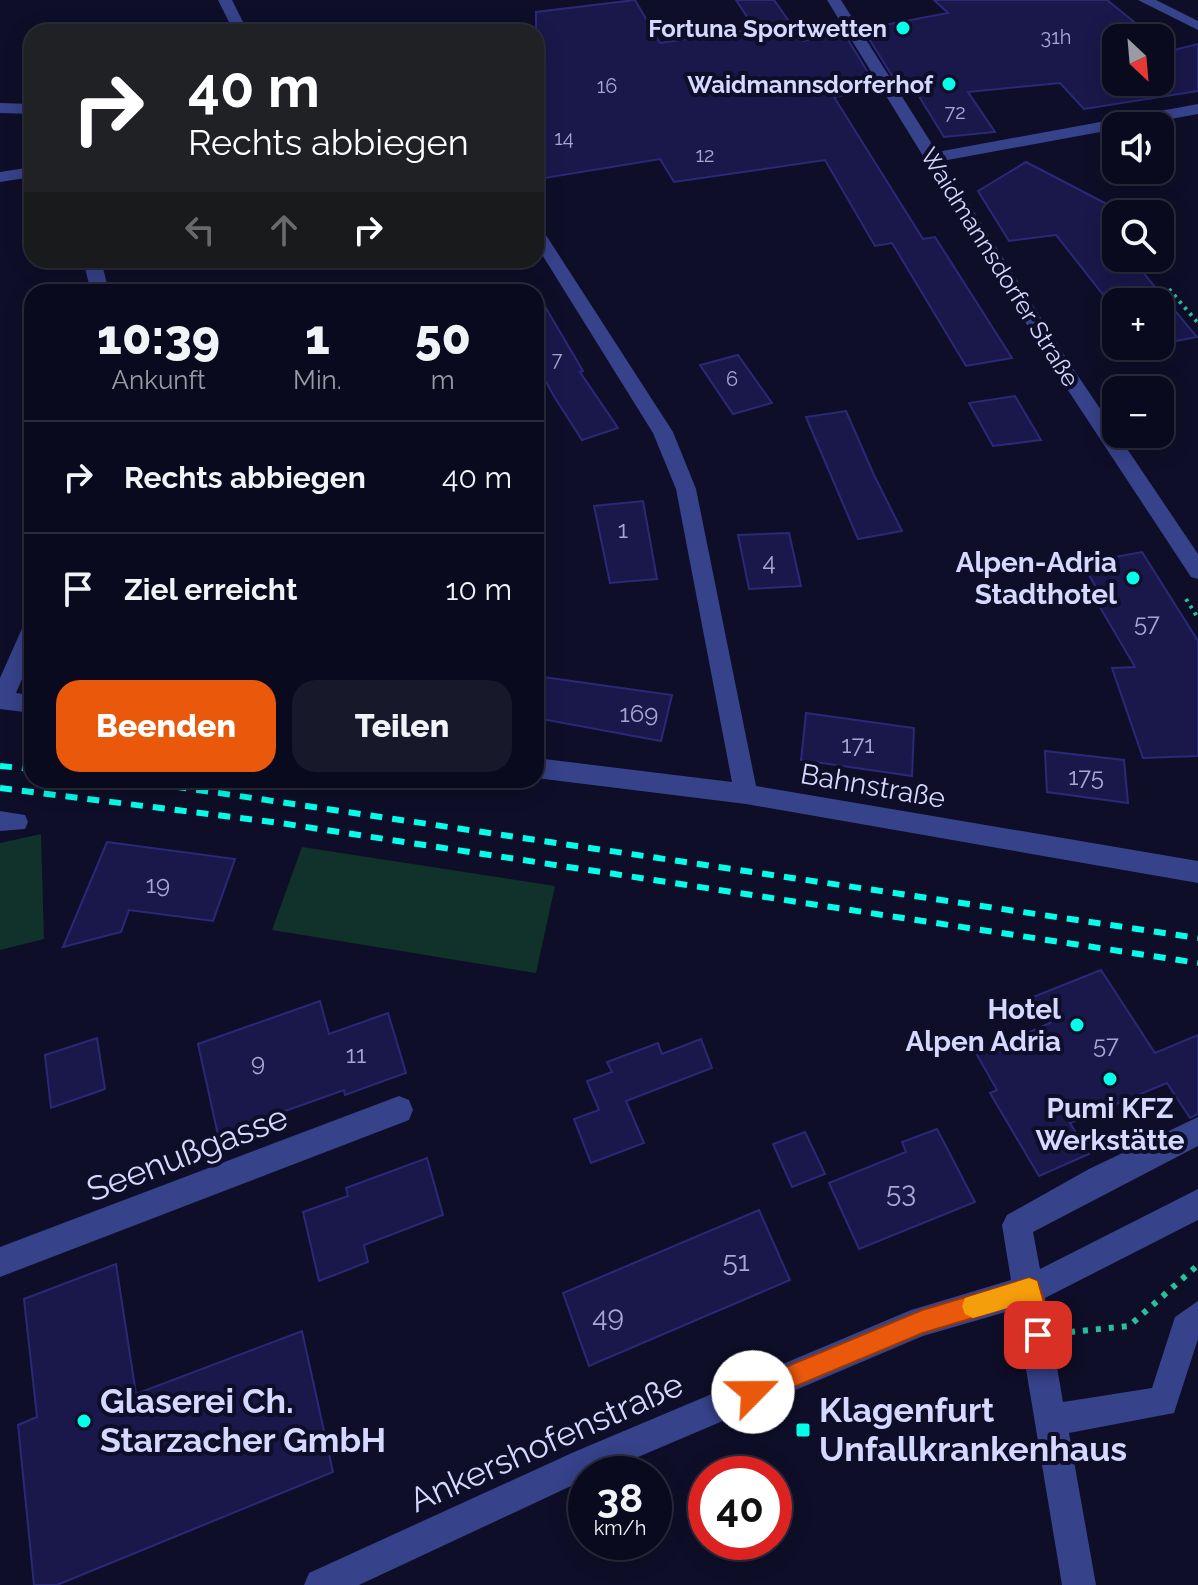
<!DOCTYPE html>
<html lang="de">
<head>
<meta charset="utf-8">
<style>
  body { margin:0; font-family:Raleway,sans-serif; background:#18182b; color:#f1f3f6; height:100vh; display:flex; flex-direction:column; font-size:30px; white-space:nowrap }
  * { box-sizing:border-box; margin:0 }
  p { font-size:26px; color:#999aa4 }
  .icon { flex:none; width:44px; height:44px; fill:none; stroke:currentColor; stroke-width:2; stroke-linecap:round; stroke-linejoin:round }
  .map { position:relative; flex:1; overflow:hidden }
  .panel { position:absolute; left:24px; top:284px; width:520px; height:504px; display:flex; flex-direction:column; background:#0a0a1e; border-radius:24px; box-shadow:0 4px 20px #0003,0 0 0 2px #2a2b3c }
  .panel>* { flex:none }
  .hud { position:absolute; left:24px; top:24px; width:520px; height:244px; border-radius:24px; box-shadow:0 4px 20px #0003,0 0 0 2px #2a2b3c; background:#202124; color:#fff; overflow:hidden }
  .needle { width:52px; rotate:154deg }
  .buttons { position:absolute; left:1102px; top:24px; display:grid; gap:16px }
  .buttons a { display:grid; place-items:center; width:72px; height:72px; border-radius:16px; background:#0a0a1e; box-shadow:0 4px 20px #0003,0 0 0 2px #2a2b3c; font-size:40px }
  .speed { position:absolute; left:568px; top:1456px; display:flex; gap:16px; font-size:40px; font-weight:700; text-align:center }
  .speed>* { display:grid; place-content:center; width:104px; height:104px; border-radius:50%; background:#0a0a1e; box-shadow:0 4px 20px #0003,0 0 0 2px #2a2b3c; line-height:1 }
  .speed small { font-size:20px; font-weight:400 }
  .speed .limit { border:12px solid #d22; background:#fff; color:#111 }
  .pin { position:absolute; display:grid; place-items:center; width:68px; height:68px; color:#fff; margin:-34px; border-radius:16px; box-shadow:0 4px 12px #0006 }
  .me { position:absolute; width:88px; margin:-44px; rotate:67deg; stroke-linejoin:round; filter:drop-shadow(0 0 6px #0008) }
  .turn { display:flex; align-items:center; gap:28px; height:168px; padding:0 32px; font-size:36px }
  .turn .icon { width:104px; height:104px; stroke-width:2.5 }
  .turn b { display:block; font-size:56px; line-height:68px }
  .lanes { display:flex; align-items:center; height:76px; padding:0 32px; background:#0003; justify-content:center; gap:40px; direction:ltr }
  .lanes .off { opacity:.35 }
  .eta { display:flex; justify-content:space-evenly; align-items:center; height:136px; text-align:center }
  .eta b { font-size:48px; font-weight:800; line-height:56px }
  .primary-button { display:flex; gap:16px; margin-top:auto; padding:16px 32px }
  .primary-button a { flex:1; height:92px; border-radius:24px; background:#ea580c; color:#fff; font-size:32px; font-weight:800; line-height:92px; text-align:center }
  .primary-button a+a { background:#18182b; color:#f1f3f6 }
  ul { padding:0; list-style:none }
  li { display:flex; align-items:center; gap:24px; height:112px; padding:0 32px; border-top:2px solid #2a2b3c }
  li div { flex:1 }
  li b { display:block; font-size:30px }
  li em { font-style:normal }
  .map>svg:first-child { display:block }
</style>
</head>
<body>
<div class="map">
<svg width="1198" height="1585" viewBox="0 0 1198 1585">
  <rect width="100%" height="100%" fill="#0e0e28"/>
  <g fill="#10322b">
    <polygon points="41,834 44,939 0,950 0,843"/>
    <polygon points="302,847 555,886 536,973 272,930"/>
  </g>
  <g fill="#1a184a" stroke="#2a2978" stroke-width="2">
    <polygon points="635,0 660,43 755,29 736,0 774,0 803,41 844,33 878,89 834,97 923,239 935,237 1012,358 966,366 892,243 875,246 825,160 674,182 660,159 545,178 536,156 536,12"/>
    <polygon points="934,0 1107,0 1154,38 1116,38 1116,82 1160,82 1160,43 1170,51 1198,44 1198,91 1084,109 1060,83 968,92 995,132 944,137 912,85 899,87 863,29 948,13"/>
    <polygon points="1026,162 1126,214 1116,214 1116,224 1106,227 1116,240 1116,258 1131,258 1197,337 1160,344 1160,302 1116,302 1116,311 1056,235 1009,241 978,191"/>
    <polygon points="536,291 583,371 580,372 618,428 582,440 555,398 536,364"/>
    <polygon points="738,355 772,403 733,414 700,365"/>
    <polygon points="1015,396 1041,440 993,446 969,403"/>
    <polygon points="846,411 874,475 902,531 858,539 806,417"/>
    <polygon points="643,501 657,579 610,583 594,506"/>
    <polygon points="789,533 801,586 749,589 738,535"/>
    <polygon points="1142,552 1198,641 1198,756 1143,758 1112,668 1135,667 1097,602 1104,601 1082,563"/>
    <polygon points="536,676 672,695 661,741 536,718"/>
    <polygon points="806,713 914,728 912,776 801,760"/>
    <polygon points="1045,751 1124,760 1128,803 1047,792"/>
    <polygon points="107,842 235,859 213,921 129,910 121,932 63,947"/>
    <polygon points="1101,970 1155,1053 1198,1035 1198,1114 1190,1118 1167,1083 1070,1123 1089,1154 1039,1176 990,1093 997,1090 977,1055 1050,1023 1033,997"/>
    <polygon points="320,1001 329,1034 388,1013 406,1073 345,1095 344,1090 218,1135 198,1044"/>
    <polygon points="97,1038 105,1089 51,1108 45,1055"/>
    <polygon points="701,1039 712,1068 626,1101 644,1143 591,1163 574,1119 599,1110 587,1081 612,1072 607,1062 658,1043 662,1054"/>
    <polygon points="937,1129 975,1202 859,1249 829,1183 906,1152 902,1142"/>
    <polygon points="805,1132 825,1174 792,1187 773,1144"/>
    <polygon points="427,1158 443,1215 364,1245 368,1262 319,1281 303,1212 348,1196 346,1188"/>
    <polygon points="759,1210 790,1280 589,1366 563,1293"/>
    <polygon points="116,1264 136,1394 302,1331 333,1472 57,1585 34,1585 18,1425 37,1417 24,1299"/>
  </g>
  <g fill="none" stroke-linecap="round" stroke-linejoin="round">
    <g stroke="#27c19c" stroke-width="4" stroke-dasharray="3 5" stroke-linecap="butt">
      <polyline points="1169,289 1198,323"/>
      <polyline points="1186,599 1198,618"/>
    </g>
    <polyline stroke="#27c19c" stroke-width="6" stroke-dasharray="5 8" stroke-linecap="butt" points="1070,1332 1129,1326 1198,1265"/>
    <g fill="#36428a" fill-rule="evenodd">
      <polygon points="218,0 232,0 248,32 234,32"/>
      <polygon points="827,0 841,0 937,152 1198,104 1198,114 942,161 1070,364 1198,554 1198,579 1191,577 1056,372"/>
      <polygon points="1138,0 1156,0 1198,21 1198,30"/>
      <polygon points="0,103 32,104 32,114 0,113"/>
      <polygon points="32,167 32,177 0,182 0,172"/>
      <polygon points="536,227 544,232 673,432 696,489 756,786 1198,861 1198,883 746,804 536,778 536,758 732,782 676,489 653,433 536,245"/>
      <polygon points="83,260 101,260 109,292 91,292"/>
      <polygon points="32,621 32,656 16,693 32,695 32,713 0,709 0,678 24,624"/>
      <polygon points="0,811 25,815 28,822 25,829 0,831"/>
      <polygon points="399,1096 409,1100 413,1110 409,1120 0,1277 0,1247"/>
      <polygon points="1198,1117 1198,1146 1033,1232 1040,1269 1198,1189 1198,1220 1045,1298 1063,1402 1152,1388 1175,1317 1198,1301 1198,1339 1174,1413 1069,1433 1096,1585 1062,1585 1016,1309 923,1336 598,1474 586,1474 586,1479 359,1585 304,1585 309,1573 574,1452 911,1310 1011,1280 1002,1225 1007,1215 1089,1169"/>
    </g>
    <g stroke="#01ffea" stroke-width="6" stroke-dasharray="12 10" stroke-linecap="butt">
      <polyline points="0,766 32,769"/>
      <polyline points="131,780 1198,938"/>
      <polyline points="0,788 280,823 1198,963"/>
    </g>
  </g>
  <path fill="#ea580c" stroke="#983908" stroke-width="2" d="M1029,1278L1037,1281C1044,1298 1053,1327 1046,1344L1038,1347L1030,1344L1020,1304L923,1333L753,1404L745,1401L741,1392L745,1384L922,1310Z"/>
  <polygon fill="#f59e0b" points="1029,1278 1037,1281 1042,1300 1039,1308 1031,1311 1021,1304 973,1318 965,1314 962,1306 965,1298"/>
  <g fill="#01ffea" stroke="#0e0e28" stroke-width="3">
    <circle cx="903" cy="28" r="8"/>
    <circle cx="949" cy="84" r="8"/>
    <circle cx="1133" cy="578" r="8"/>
    <circle cx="1077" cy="1025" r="8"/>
    <circle cx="1110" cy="1079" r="8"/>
    <circle cx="84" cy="1421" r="8"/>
    <rect x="795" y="1422" width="16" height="16" rx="4"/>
  </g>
  <g text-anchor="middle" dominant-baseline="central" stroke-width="8" stroke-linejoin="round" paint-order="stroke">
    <g font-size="20" fill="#a6a8d2">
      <text x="1056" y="37">31h</text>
      <text x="607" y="86">16</text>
      <text x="955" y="112">72</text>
      <text x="564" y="138">14</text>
      <text x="705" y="155">12</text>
      <text x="557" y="359">7</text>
      <text x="732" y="379">6</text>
    </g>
    <g font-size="24" font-weight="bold" fill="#d5d8ff" stroke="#0e0e28" text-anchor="end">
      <text x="887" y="28">Fortuna Sportwetten</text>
      <text x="933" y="84">Waidmannsdorferhof</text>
    </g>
    <g font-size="24" fill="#d5d8ff" stroke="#0e0e28">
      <text transform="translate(1000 267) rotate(58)">Waidmannsdorfer Straße</text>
    </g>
    <g font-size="24" fill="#a6a8d2">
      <text x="623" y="529">1</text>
      <text x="769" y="561">4</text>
      <text x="1147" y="622">57</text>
      <text x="639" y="713">169</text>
      <text x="858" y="744">171</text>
      <text x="1086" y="776">175</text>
      <text x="158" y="884">19</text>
      <text x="1106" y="1044">57</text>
      <text x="356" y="1054">11</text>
      <text x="258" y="1062">9</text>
    </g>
    <g font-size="28" font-weight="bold" fill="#d5d8ff" stroke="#0e0e28" text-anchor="end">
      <text x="1117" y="562">Alpen-Adria<tspan x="1117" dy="32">Stadthotel</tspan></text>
      <text x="1061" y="1009">Hotel<tspan x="1061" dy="32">Alpen Adria</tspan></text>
      <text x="1110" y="1108" text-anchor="middle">Pumi KFZ<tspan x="1110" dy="32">Werkstätte</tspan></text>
    </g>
    <g font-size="28" fill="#d5d8ff" stroke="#0e0e28">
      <text transform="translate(873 786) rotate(10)">Bahnstraße</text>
    </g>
    <g font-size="28" fill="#a6a8d2">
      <text x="901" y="1192">53</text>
      <text x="736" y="1261">51</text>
      <text x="608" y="1316">49</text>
    </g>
    <g font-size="34" fill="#d5d8ff" stroke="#0e0e28">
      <text transform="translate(187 1153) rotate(-21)">Seenußgasse</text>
      <text transform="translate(546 1442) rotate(-24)">Ankershofenstraße</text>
    </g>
    <g font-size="34" font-weight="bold" fill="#d5d8ff" stroke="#0e0e28" text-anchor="start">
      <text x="100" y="1401">Glaserei Ch.<tspan x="100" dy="39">Starzacher GmbH</tspan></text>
      <text x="819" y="1410">Klagenfurt<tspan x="819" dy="39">Unfallkrankenhaus</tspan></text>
    </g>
  </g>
</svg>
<div class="buttons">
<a><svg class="needle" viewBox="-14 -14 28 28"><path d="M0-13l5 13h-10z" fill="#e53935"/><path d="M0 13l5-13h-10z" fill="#999aa4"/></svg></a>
<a><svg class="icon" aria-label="sound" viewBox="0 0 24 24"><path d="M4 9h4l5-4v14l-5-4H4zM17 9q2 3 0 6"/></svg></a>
<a><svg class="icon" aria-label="search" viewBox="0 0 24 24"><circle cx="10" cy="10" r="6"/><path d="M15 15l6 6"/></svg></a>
<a>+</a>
<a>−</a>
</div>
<div class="speed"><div>38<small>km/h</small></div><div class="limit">40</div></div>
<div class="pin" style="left:1038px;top:1335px;background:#d93025"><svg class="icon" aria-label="arrive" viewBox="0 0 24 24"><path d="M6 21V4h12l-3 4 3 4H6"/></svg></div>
<svg class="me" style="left:753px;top:1392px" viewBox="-20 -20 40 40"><circle r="19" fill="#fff"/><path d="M0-13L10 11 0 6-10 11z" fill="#ea580c"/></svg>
<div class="hud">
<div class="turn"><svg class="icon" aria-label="right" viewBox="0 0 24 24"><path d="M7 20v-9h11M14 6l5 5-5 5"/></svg><div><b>40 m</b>Rechts abbiegen</div></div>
<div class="lanes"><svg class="icon off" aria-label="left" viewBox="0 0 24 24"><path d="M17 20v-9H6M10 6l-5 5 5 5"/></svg><svg class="icon off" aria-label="ahead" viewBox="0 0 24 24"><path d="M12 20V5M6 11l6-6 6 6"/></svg><svg class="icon" aria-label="right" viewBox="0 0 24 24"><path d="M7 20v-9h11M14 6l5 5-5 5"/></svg></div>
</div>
<section class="panel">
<div class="eta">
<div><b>10:39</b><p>Ankunft</p></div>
<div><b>1</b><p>Min.</p></div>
<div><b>50</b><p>m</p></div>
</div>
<ul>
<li><svg class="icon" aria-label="right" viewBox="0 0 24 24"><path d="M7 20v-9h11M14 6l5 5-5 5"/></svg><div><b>Rechts abbiegen</b></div><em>40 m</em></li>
<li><svg class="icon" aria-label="arrive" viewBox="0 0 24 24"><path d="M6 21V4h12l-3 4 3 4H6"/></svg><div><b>Ziel erreicht</b></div><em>10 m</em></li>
</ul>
<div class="primary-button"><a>Beenden</a><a>Teilen</a></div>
</section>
</div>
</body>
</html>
